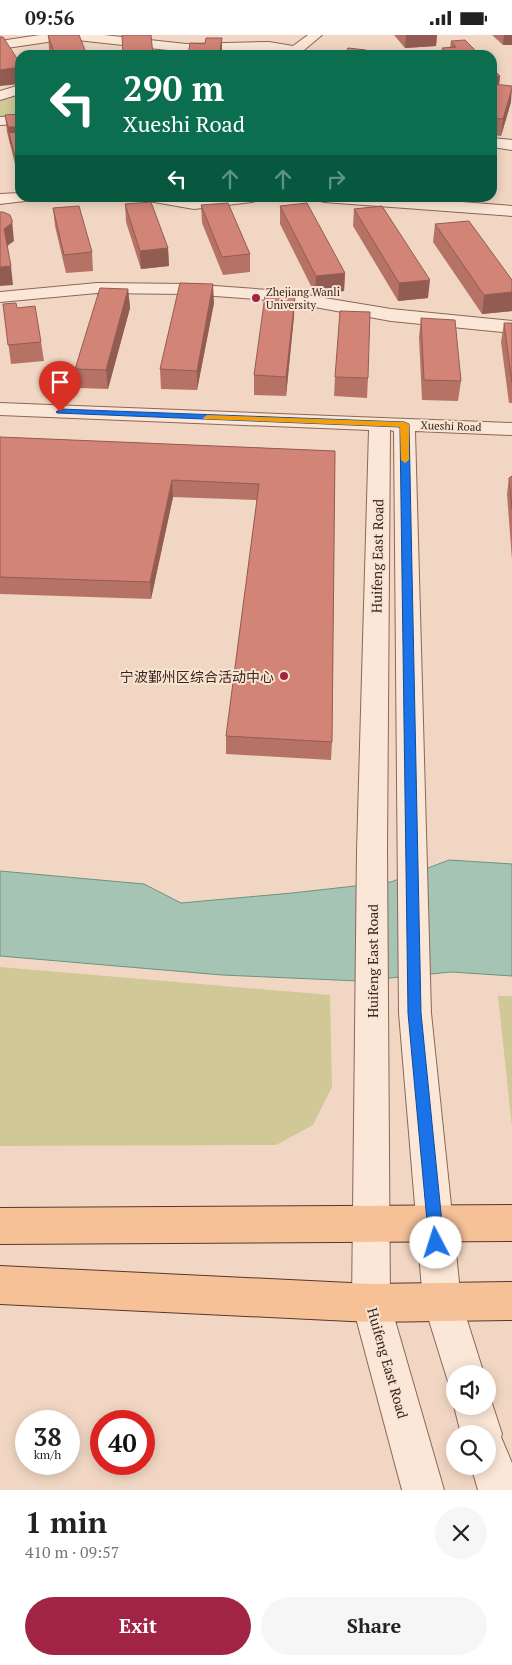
<!DOCTYPE html>
<html lang="en">
<head>
<meta charset="utf-8">
<style>
  body { margin:0; font-family:"PT Serif","Noto Sans SC",serif; background:#f6f6f6; color:#222; height:100vh; display:flex; flex-direction:column; font-size:19px; white-space:nowrap }
  * { box-sizing:border-box; margin:0 }
  p { font-size:16px; color:#767676 }
  .icon { flex:none; width:28px; height:28px; fill:none; stroke:currentColor; stroke-width:2; stroke-linecap:round; stroke-linejoin:round }
  .map { position:relative; height:1455px; overflow:hidden }
  .drawer { display:flex; flex-direction:column; background:#fff; flex:1 }
  .drawer>* { flex:none }
  .guide { position:absolute; left:15px; top:15px; width:482px; height:152px; border-radius:15px; box-shadow:0 2px 12px #0003; background:#0b6e4f; color:#fff; overflow:hidden }
  .fabs { position:absolute; left:446px; top:1330px; display:grid; gap:10px }
  .fabs a { display:grid; place-items:center; width:50px; height:50px; border-radius:50%; background:#fff; box-shadow:0 2px 12px #0003; font-size:25px }
  .speed { position:absolute; left:15px; top:1375px; display:flex; gap:10px; font-size:25px; font-weight:700; text-align:center }
  .speed>* { display:grid; place-content:center; width:65px; height:65px; border-radius:50%; background:#fff; box-shadow:0 2px 12px #0003; line-height:1 }
  .speed small { font-size:12px; font-weight:400 }
  .speed .limit { border:8px solid #d22; background:#fff; color:#111 }
  .pin { position:absolute; display:grid; place-items:center; width:42px; height:42px; color:#fff; margin:-51px -21px; border-radius:50% 50% 50% 0; rotate:-45deg; box-shadow:0 0 5px #0007 }
  .pin .icon { rotate:45deg }
  .me { position:absolute; width:55px; margin:-28px; rotate:355deg; stroke-linejoin:round; filter:drop-shadow(0 0 4px #0008) }
  .turn { display:flex; align-items:center; gap:18px; height:105px; padding:0 25px; font-size:22px }
  .turn .icon { width:65px; height:65px; stroke-width:2.5 }
  .turn b { display:block; font-size:35px; line-height:42px }
  .lanes { display:flex; align-items:center; height:48px; padding:0 25px; background:#0003; justify-content:center; gap:25px; direction:ltr }
  .lanes .off { opacity:.35 }
  .round { display:grid; place-items:center; flex:none; width:52px; height:52px; border-radius:26px; background:#f6f6f6 }
  .summary { display:flex; align-items:center; justify-content:space-between; height:85px; padding:0 25px }
  h1 { font-size:30px; font-weight:700; line-height:38px }
  .action { display:flex; gap:10px; margin-top:auto; padding:10px 25px }
  .action a { flex:1; height:58px; border-radius:30px; background:#a12445; color:#fff; font-size:20px; font-weight:700; line-height:58px; text-align:center }
  .action a+a { background:#f6f6f6; color:#222 }
  .status { display:flex; justify-content:space-between; align-items:center; height:35px; padding:0 25px; background:#fff; direction:ltr }
  .status svg { height:14px; fill:currentColor }
  .map>svg:first-child { display:block }
</style>
</head>
<body>
<div class="status"><b>09:56</b><svg viewBox="0 0 49 12"><path d="M0 12V9h3v3zM5 12V6h3v6zM10 12V3h3v9zM15 12V0h3v12zM26 1h20v11H26zM47 4h2v5h-2z"/></svg></div>
<div class="map">
<svg width="512" height="1455" viewBox="0 0 512 1455">
  <rect width="100%" height="100%" fill="#f1d7c3"/>
  <g fill="#d0c896">
    <polygon points="20,55 20,84 0,85 0,62"/>
    <polygon points="0,932 330,960 332,1052 313,1090 276,1110 0,1111"/>
    <polygon points="498,961 512,961 512,1092"/>
  </g>
  <polygon fill="#a5c4b3" stroke="#6b937f" points="449,825 512,829 512,941 451,937 359,946 222,940 0,921 0,836 144,849 181,868 292,858 391,847"/>
  <g fill="none" stroke-linecap="round" stroke-linejoin="round">
    <defs>
      <g id="minor">
        <polygon points="40,0 104,0 186,9 269,7 293,11 308,0 322,0 298,20 282,20 284,17 269,15 186,17 68,4 0,14 0,6"/>
        <polygon points="20,50 20,59 0,65 0,56"/>
        <polygon points="20,81 20,89 0,90 0,82"/>
        <polygon points="492,103 512,105 512,115 492,112"/>
        <polygon points="20,158 20,162 35,162 33,165 0,169 0,159"/>
        <polygon points="146,162 194,164 260,162 258,165 252,167 194,174 154,167 148,165"/>
        <polygon points="316,162 397,162 512,171 512,181 324,167 318,165"/>
        <polygon points="97,248 188,249 282,256 391,274 512,286 512,298 391,286 282,266 188,259 97,258 0,267 0,257"/>
        <polygon points="0,368 512,388 512,400 415,396 431,978 461,1266 484,1339 455,1339 455,1355 450,1353 423,1266 399,978 394,396 390,395 387,816 390,1268 444,1455 402,1455 352,1268 357,816 369,395 0,380"/>
        <polygon points="488,1356 502,1399 501,1402 512,1428 512,1455 478,1455 471,1431 488,1431 488,1399 461,1399 454,1371 455,1368 455,1371 488,1371"/>
      </g>
      <g id="major">
        <polygon points="512,1170 512,1206 0,1209 0,1173"/>
        <polygon points="0,1231 371,1249 512,1247 512,1285 371,1287 0,1269"/>
      </g>
    </defs>
    <use href="#minor" stroke="#8d6658" stroke-width="2"/>
    <use href="#major" stroke="#5b362d" stroke-width="2"/>
    <use href="#minor" fill="#fbe7d7" fill-rule="evenodd"/>
    <use href="#major" fill="#f7c198" fill-rule="evenodd"/>
  </g>
  <g fill="#b57265">
    <polygon points="48,0 87,20 51,20 49,14"/>
    <polygon points="394,0 437,0 436,11 405,13"/>
    <polygon points="492,0 512,0 512,10 503,10"/>
    <polygon points="451,6 480,20 441,20 442,13 450,13"/>
    <polygon points="492,33 500,41 499,50 511,67 501,101 492,100"/>
    <polygon points="20,79 20,149 7,97 5,80"/>
    <polygon points="439,162 468,162 467,166"/>
    <polygon points="125,169 168,213 169,231 141,234 126,187"/>
    <polygon points="201,170 250,219 250,237 223,240 202,188"/>
    <polygon points="280,171 345,238 344,256 315,259 280,189"/>
    <polygon points="53,173 92,217 93,236 66,238 55,191"/>
    <polygon points="354,174 428,263 398,266 353,191"/>
    <polygon points="435,189 512,245 512,276 482,279 433,207"/>
    <polygon points="128,254 130,273 108,354 78,353 75,334"/>
    <polygon points="214,268 197,355 161,354 160,334"/>
    <polygon points="3,269 17,273 41,307 44,326 11,329"/>
    <polygon points="294,281 286,361 254,360 254,340"/>
    <polygon points="421,283 461,346 458,366 422,365 419,302"/>
    <polygon points="504,288 512,288 512,368 509,368 501,307"/>
    <polygon points="335,342 368,343 367,363 334,361"/>
    <polygon points="0,402 335,416 332,707 331,725 226,719 226,701 257,465 173,462 151,564 0,559"/>
    <polygon points="512,441 512,525 507,459 509,443"/>
  </g>
  <g fill="#935c53">
    <polygon points="406,0 437,0 436,11 405,13"/>
    <polygon points="504,0 512,0 512,10 503,10"/>
    <polygon points="222,3 222,20 219,20"/>
    <polygon points="20,32 20,49 0,51 0,35"/>
    <polygon points="500,41 498,57 492,57 492,42"/>
    <polygon points="512,53 511,67 501,101 503,84"/>
    <polygon points="8,92 15,92 18,108 9,98 11,109 10,109"/>
    <polygon points="494,101 492,117 492,106"/>
    <polygon points="18,133 20,133 20,149"/>
    <polygon points="12,185 14,206 6,212 4,194"/>
    <polygon points="168,213 169,231 141,234 140,216"/>
    <polygon points="11,231 13,250 0,251 0,232"/>
    <polygon points="345,238 344,256 315,259 316,241"/>
    <polygon points="430,245 428,263 398,266 399,248"/>
    <polygon points="213,249 214,268 197,355 197,336"/>
    <polygon points="128,254 130,273 108,354 106,335"/>
    <polygon points="512,257 512,276 482,279 484,260"/>
    <polygon points="295,262 294,281 286,361 286,342"/>
    <polygon points="172,445 173,462 151,564 150,547"/>
  </g>
  <g fill="#d28476" stroke="#935c53">
    <polygon points="48,0 79,0 87,20 55,20"/>
    <polygon points="122,0 151,0 153,20 123,20"/>
    <polygon points="0,2 3,2 20,28 20,32 0,35"/>
    <polygon points="206,3 222,3 219,20 188,20 190,8 205,9"/>
    <polygon points="465,5 480,20 448,20 442,13 456,12 451,6"/>
    <polygon points="348,13 366,15 362,20 332,20 333,19 344,20"/>
    <polygon points="492,33 500,41 492,42"/>
    <polygon points="492,49 512,51 512,53 503,84 492,83"/>
    <polygon points="20,79 20,133 18,133 9,98 17,97 15,92 8,92 5,80"/>
    <polygon points="151,167 168,213 140,216 125,169"/>
    <polygon points="228,168 250,219 222,222 201,170"/>
    <polygon points="307,168 345,238 316,241 280,171"/>
    <polygon points="79,171 92,217 64,220 53,173"/>
    <polygon points="382,171 430,245 399,248 354,174"/>
    <polygon points="0,177 3,177 10,180 12,185 12,188 4,194 11,231 0,232"/>
    <polygon points="469,186 512,245 512,257 484,260 435,189"/>
    <polygon points="180,248 213,249 197,336 160,334"/>
    <polygon points="100,253 128,254 106,335 75,334"/>
    <polygon points="265,261 295,262 286,342 254,340"/>
    <polygon points="16,268 17,273 35,271 41,307 8,310 3,269"/>
    <polygon points="340,276 370,277 368,343 335,342"/>
    <polygon points="421,283 455,285 461,346 424,345"/>
    <polygon points="504,288 512,288 512,348"/>
    <polygon points="0,402 335,416 332,707 226,701 259,449 172,445 150,547 0,542"/>
    <polygon points="512,441 512,474 509,443"/>
  </g>
  <polygon fill="#1a73e8" stroke="#114b97" points="60,374 404,387 409,389 421,978 444,1208 442,1213 436,1215 431,1213 429,1208 408,978 400,392 57,378 56,377"/>
  <polygon fill="#f59e0b" points="207,380 404,387 409,389 409,425 405,428 401,425 400,392 204,384 203,383"/>
  <g fill="#a12445" stroke="#f8e4d3" stroke-width="2">
    <circle cx="256" cy="263" r="5"/>
    <circle cx="284" cy="641" r="5"/>
  </g>
  <g text-anchor="middle" dominant-baseline="central" stroke-width="4" stroke-linejoin="round" paint-order="stroke">
    <g font-size="11" fill="#3c241d" stroke="#f8e4d3" text-anchor="start">
      <text x="266" y="257">Zhejiang Wanli<tspan x="266" dy="13">University</tspan></text>
    </g>
    <g font-size="11" fill="#3c241d" stroke="#f8e4d3">
      <text transform="translate(451 391) rotate(2)">Xueshi Road</text>
    </g>
    <g font-size="14" fill="#3c241d" stroke="#f8e4d3">
      <text transform="translate(377 521) rotate(-89)">Huifeng East Road</text>
      <text transform="translate(372 926) rotate(-90)">Huifeng East Road</text>
      <text transform="translate(388 1328) rotate(74)">Huifeng East Road</text>
    </g>
    <g font-size="14" fill="#3c241d" stroke="#f8e4d3" text-anchor="end">
      <text x="274" y="641">宁波鄞州区综合活动中心</text>
    </g>
  </g>
</svg>
<div class="fabs">
<a><svg class="icon" aria-label="sound" viewBox="0 0 24 24"><path d="M4 9h4l5-4v14l-5-4H4zM17 9q2 3 0 6"/></svg></a>
<a><svg class="icon" aria-label="search" viewBox="0 0 24 24"><circle cx="10" cy="10" r="6"/><path d="M15 15l6 6"/></svg></a>
</div>
<div class="speed"><div>38<small>km/h</small></div><div class="limit">40</div></div>
<div class="pin" style="left:60px;top:377px;background:#d93025"><svg class="icon" aria-label="arrive" viewBox="0 0 24 24"><path d="M6 21V4h12l-3 4 3 4H6"/></svg></div>
<svg class="me" style="left:436px;top:1208px" viewBox="-20 -20 40 40"><circle r="19" fill="#fff"/><path d="M0-13L10 11 0 6-10 11z" fill="#1a73e8"/></svg>
<div class="guide">
<div class="turn"><svg class="icon" aria-label="left" viewBox="0 0 24 24"><path d="M17 20v-9H6M10 6l-5 5 5 5"/></svg><div><b>290 m</b>Xueshi Road</div></div>
<div class="lanes"><svg class="icon" aria-label="left" viewBox="0 0 24 24"><path d="M17 20v-9H6M10 6l-5 5 5 5"/></svg><svg class="icon off" aria-label="ahead" viewBox="0 0 24 24"><path d="M12 20V5M6 11l6-6 6 6"/></svg><svg class="icon off" aria-label="ahead" viewBox="0 0 24 24"><path d="M12 20V5M6 11l6-6 6 6"/></svg><svg class="icon off" aria-label="right" viewBox="0 0 24 24"><path d="M7 20v-9h11M14 6l5 5-5 5"/></svg></div>
</div>
</div>
<section class="drawer">
<div class="summary"><div><h1>1 min</h1><p>410 m · 09:57</p></div><a class="round"><svg class="icon" aria-label="close" viewBox="0 0 24 24"><path d="M6 6l12 12M18 6L6 18"/></svg></a></div>
<div class="action"><a>Exit</a><a>Share</a></div>
</section>
</body>
</html>
